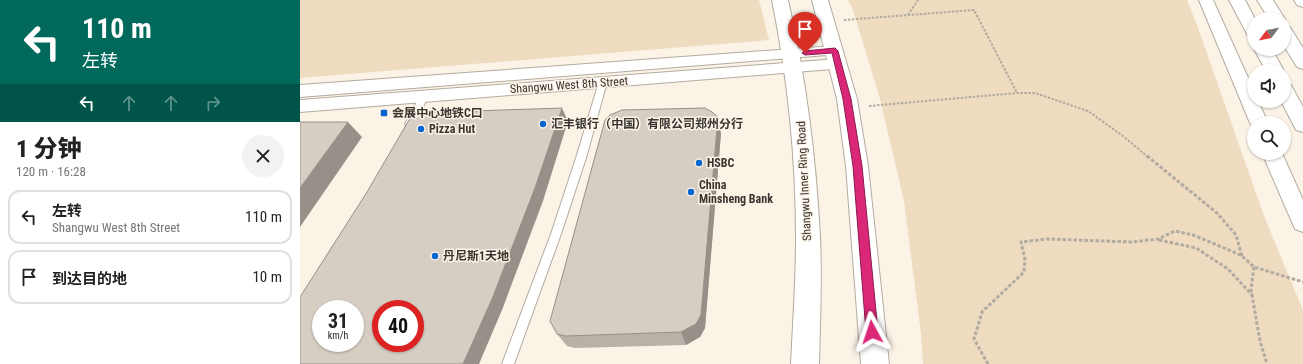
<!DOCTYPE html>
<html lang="zh">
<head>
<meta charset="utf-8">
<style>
  body { margin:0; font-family:"Roboto Condensed","Noto Sans SC",sans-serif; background:#f2f2f2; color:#222; height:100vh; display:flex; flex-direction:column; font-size:15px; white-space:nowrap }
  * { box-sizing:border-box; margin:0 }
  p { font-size:13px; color:#767676 }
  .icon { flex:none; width:22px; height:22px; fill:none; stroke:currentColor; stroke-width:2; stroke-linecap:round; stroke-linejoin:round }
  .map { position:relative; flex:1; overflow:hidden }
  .side { display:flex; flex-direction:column; background:#fff; width:300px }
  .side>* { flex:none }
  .top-card { background:#00695c; color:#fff; overflow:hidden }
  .needle { width:26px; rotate:238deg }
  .buttons { position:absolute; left:947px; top:12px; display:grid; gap:8px }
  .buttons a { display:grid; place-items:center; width:44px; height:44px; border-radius:50%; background:#fff; box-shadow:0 1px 3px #0004; font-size:20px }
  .speed { position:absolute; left:12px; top:300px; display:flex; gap:8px; font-size:20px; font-weight:700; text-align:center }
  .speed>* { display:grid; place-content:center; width:52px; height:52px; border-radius:50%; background:#fff; box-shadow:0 1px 3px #0004; line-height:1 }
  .speed small { font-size:10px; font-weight:400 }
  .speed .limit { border:6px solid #d22; background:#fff; color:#111 }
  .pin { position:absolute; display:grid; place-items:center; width:34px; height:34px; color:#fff; margin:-41px -17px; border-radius:50% 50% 50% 0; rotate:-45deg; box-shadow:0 0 4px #0007 }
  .pin .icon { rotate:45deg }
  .me { position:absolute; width:44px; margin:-22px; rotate:355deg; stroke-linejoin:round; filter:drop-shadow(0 0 3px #0008) }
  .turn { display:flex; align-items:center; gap:14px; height:84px; padding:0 16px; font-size:18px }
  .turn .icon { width:52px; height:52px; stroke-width:2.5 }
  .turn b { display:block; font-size:28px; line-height:34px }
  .lanes { display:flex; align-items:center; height:38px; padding:0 16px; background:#0003; justify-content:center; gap:20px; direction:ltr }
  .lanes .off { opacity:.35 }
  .round { display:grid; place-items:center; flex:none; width:42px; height:42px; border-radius:21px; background:#f2f2f2 }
  .headline { display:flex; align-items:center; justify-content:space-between; height:68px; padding:0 16px }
  h1 { font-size:24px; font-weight:800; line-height:30px }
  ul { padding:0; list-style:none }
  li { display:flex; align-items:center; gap:12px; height:54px; margin:0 8px 6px; padding:0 8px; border:2px solid #e0e0e0; border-radius:12px }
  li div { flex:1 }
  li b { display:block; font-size:15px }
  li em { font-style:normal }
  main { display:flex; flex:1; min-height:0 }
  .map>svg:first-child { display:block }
</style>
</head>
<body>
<main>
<section class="side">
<div class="top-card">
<div class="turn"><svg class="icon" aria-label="left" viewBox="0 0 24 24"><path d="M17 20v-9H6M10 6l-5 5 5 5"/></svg><div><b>110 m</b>左转</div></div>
<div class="lanes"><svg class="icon" aria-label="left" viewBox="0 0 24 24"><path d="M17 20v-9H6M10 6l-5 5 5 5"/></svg><svg class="icon off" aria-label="ahead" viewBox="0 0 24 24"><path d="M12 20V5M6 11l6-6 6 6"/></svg><svg class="icon off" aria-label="ahead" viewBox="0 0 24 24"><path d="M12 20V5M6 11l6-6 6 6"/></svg><svg class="icon off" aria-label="right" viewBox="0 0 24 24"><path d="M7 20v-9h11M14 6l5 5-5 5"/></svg></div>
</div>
<div class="headline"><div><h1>1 分钟</h1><p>120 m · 16:28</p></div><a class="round"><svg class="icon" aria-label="close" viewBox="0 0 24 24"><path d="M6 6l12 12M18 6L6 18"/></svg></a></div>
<ul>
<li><svg class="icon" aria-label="left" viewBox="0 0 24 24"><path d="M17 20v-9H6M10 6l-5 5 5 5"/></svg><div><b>左转</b><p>Shangwu West 8th Street</p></div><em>110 m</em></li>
<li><svg class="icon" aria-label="arrive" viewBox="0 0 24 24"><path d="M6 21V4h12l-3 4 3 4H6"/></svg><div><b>到达目的地</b></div><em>10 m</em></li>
</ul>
</section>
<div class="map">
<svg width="1003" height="364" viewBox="0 0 1003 364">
  <rect width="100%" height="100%" fill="#fcf3e7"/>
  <g fill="#efdbbf">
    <polygon points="0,0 459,0 469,40 0,78"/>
    <polygon points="548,0 887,0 896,22 964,216 1003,310 1003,364 623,364 621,334 604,201 580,99 553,10"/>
  </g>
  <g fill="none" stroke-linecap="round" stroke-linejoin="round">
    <defs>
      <g id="service">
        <polygon points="303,79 307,82 286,158 261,234 214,364 202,364 251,234 276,158 299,82"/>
        <polygon points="124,93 128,96 115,124 110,127 107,126 105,124 120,96"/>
      </g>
      <g id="minor">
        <polygon points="899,0 913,0 954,91 954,101 958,101 968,123 954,123 954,128 950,123"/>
        <polygon points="533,46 539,48 541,51 539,54 0,97 0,85"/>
        <polygon points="538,59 544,60 546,64 544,68 0,112 0,100"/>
        <polygon points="962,153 982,153 1003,200 1003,232 995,229"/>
      </g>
      <g id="tertiary">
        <path d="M472,0H488C506,78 516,157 520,237C522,279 520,322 519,364H491C493,322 496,281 496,239C496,159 488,79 472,0Z"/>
        <polygon points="512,0 528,0 557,99 568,166 589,364 561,364 546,166 537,99"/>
      </g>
      <g id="trunk">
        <polygon points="929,0 945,0 955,19 954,19 954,37 948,36 946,32"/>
        <polygon points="957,0 973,0 985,19 984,21 984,19 969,19"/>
        <polygon points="994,0 1003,0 1003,7 997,5"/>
        <polygon points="984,26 990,27 1003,48 1003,69 997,67 984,46"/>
        <polygon points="954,49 972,49 984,71 966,71"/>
        <polygon points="984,83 991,85 1003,107 1003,132 996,130 981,101 984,101"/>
      </g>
    </defs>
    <use href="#service" stroke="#b3ab9f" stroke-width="2"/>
    <use href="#minor" stroke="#b3ab9f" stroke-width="2"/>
    <use href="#tertiary" stroke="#b3ab9f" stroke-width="2"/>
    <use href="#trunk" stroke="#b3ab9f" stroke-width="2"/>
    <g stroke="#b2aba2" stroke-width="2" stroke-dasharray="2.5 1.5" stroke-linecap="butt">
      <polyline points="608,15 618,0"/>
      <polyline points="544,20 674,10 717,93"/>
      <polyline points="569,106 717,93 735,93 788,111 823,136 848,157"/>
    </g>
    <g stroke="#b2aba2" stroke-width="3" stroke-dasharray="3.5 2" stroke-linecap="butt">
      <polyline points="847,156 917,213 936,235 942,256"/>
      <polyline points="859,240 896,248 928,269 952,295"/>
      <polyline points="954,267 951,289 960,341 967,364"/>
      <polyline points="688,364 674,339 682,312 724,272 725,259 721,242 747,239 832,242 858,239 875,231 893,235 929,250 942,256 954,267 1003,282"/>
    </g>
    <use href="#service" fill="#fff" fill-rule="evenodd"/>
    <use href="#minor" fill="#fff" fill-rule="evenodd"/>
    <use href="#tertiary" fill="#fff" fill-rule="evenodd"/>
    <use href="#trunk" fill="#fff" fill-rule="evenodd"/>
  </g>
  <polygon fill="#b8b1a7" points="421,133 405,328 400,337 386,345 275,348 267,346 257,334"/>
  <g fill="#969088">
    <polygon points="262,108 268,121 243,201 202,310 179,364 163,364"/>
    <polygon points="418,117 421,133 405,328 400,337 386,345 381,332"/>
    <polygon points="48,122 62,137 0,227 0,188"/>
  </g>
  <g fill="#d6cec2" stroke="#969088" fill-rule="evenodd">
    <path d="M262,108L235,188L192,299L163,364H0V297L67,192L113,113ZM21,309H55V343H21ZM81,309H115V343H81Z"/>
    <polygon points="405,108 412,112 418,117 401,315 396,324 381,332 266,336 257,334 250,321 305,120 310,115 322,110"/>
    <polygon points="0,122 48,122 0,188"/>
  </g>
  <polygon fill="#db2777" stroke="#8e194d" points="535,48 538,51 551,99 562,166 578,332 576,336 572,337 568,336 566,332 553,166 543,99 532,53 505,55 502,53 505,51"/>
  <g fill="#0765ce" stroke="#fcf3e7" stroke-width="1.5">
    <rect x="80" y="109" width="8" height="8" rx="2"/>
    <circle cx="243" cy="124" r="4"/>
    <circle cx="121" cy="129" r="4"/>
    <circle cx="399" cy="163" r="4"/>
    <circle cx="391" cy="192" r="4"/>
    <circle cx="135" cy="256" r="4"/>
  </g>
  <g text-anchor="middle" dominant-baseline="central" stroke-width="3" stroke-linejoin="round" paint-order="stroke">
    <g font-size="12" fill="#383530" stroke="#fcf3e7">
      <text transform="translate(269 85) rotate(-4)">Shangwu West 8th Street</text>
      <text transform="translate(504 181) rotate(-93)">Shangwu Inner Ring Road</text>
    </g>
    <g font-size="12" font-weight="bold" fill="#383530" stroke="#fcf3e7" text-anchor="start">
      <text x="92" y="113">会展中心地铁C口</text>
      <text x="251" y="124">汇丰银行（中国）有限公司郑州分行</text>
      <text x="129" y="129">Pizza Hut</text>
      <text x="407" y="163">HSBC</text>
      <text x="399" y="185">China<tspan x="399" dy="14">Minsheng Bank</tspan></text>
      <text x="143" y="256">丹尼斯1天地</text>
    </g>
  </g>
</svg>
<div class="buttons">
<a><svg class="needle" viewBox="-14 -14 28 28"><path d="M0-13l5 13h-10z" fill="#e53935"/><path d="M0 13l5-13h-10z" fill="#767676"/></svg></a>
<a><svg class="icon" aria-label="sound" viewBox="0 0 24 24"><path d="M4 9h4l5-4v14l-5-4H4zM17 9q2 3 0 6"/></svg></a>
<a><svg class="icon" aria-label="search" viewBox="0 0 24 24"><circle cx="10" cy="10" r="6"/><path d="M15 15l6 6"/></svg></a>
</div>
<div class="speed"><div>31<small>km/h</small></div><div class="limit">40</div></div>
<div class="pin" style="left:505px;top:53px;background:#d93025"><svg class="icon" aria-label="arrive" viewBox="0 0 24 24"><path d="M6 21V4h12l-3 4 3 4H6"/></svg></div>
<svg class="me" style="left:572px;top:332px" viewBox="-20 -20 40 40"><path d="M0-17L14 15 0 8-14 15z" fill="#db2777" stroke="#fff" stroke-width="4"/></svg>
</div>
</main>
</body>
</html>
